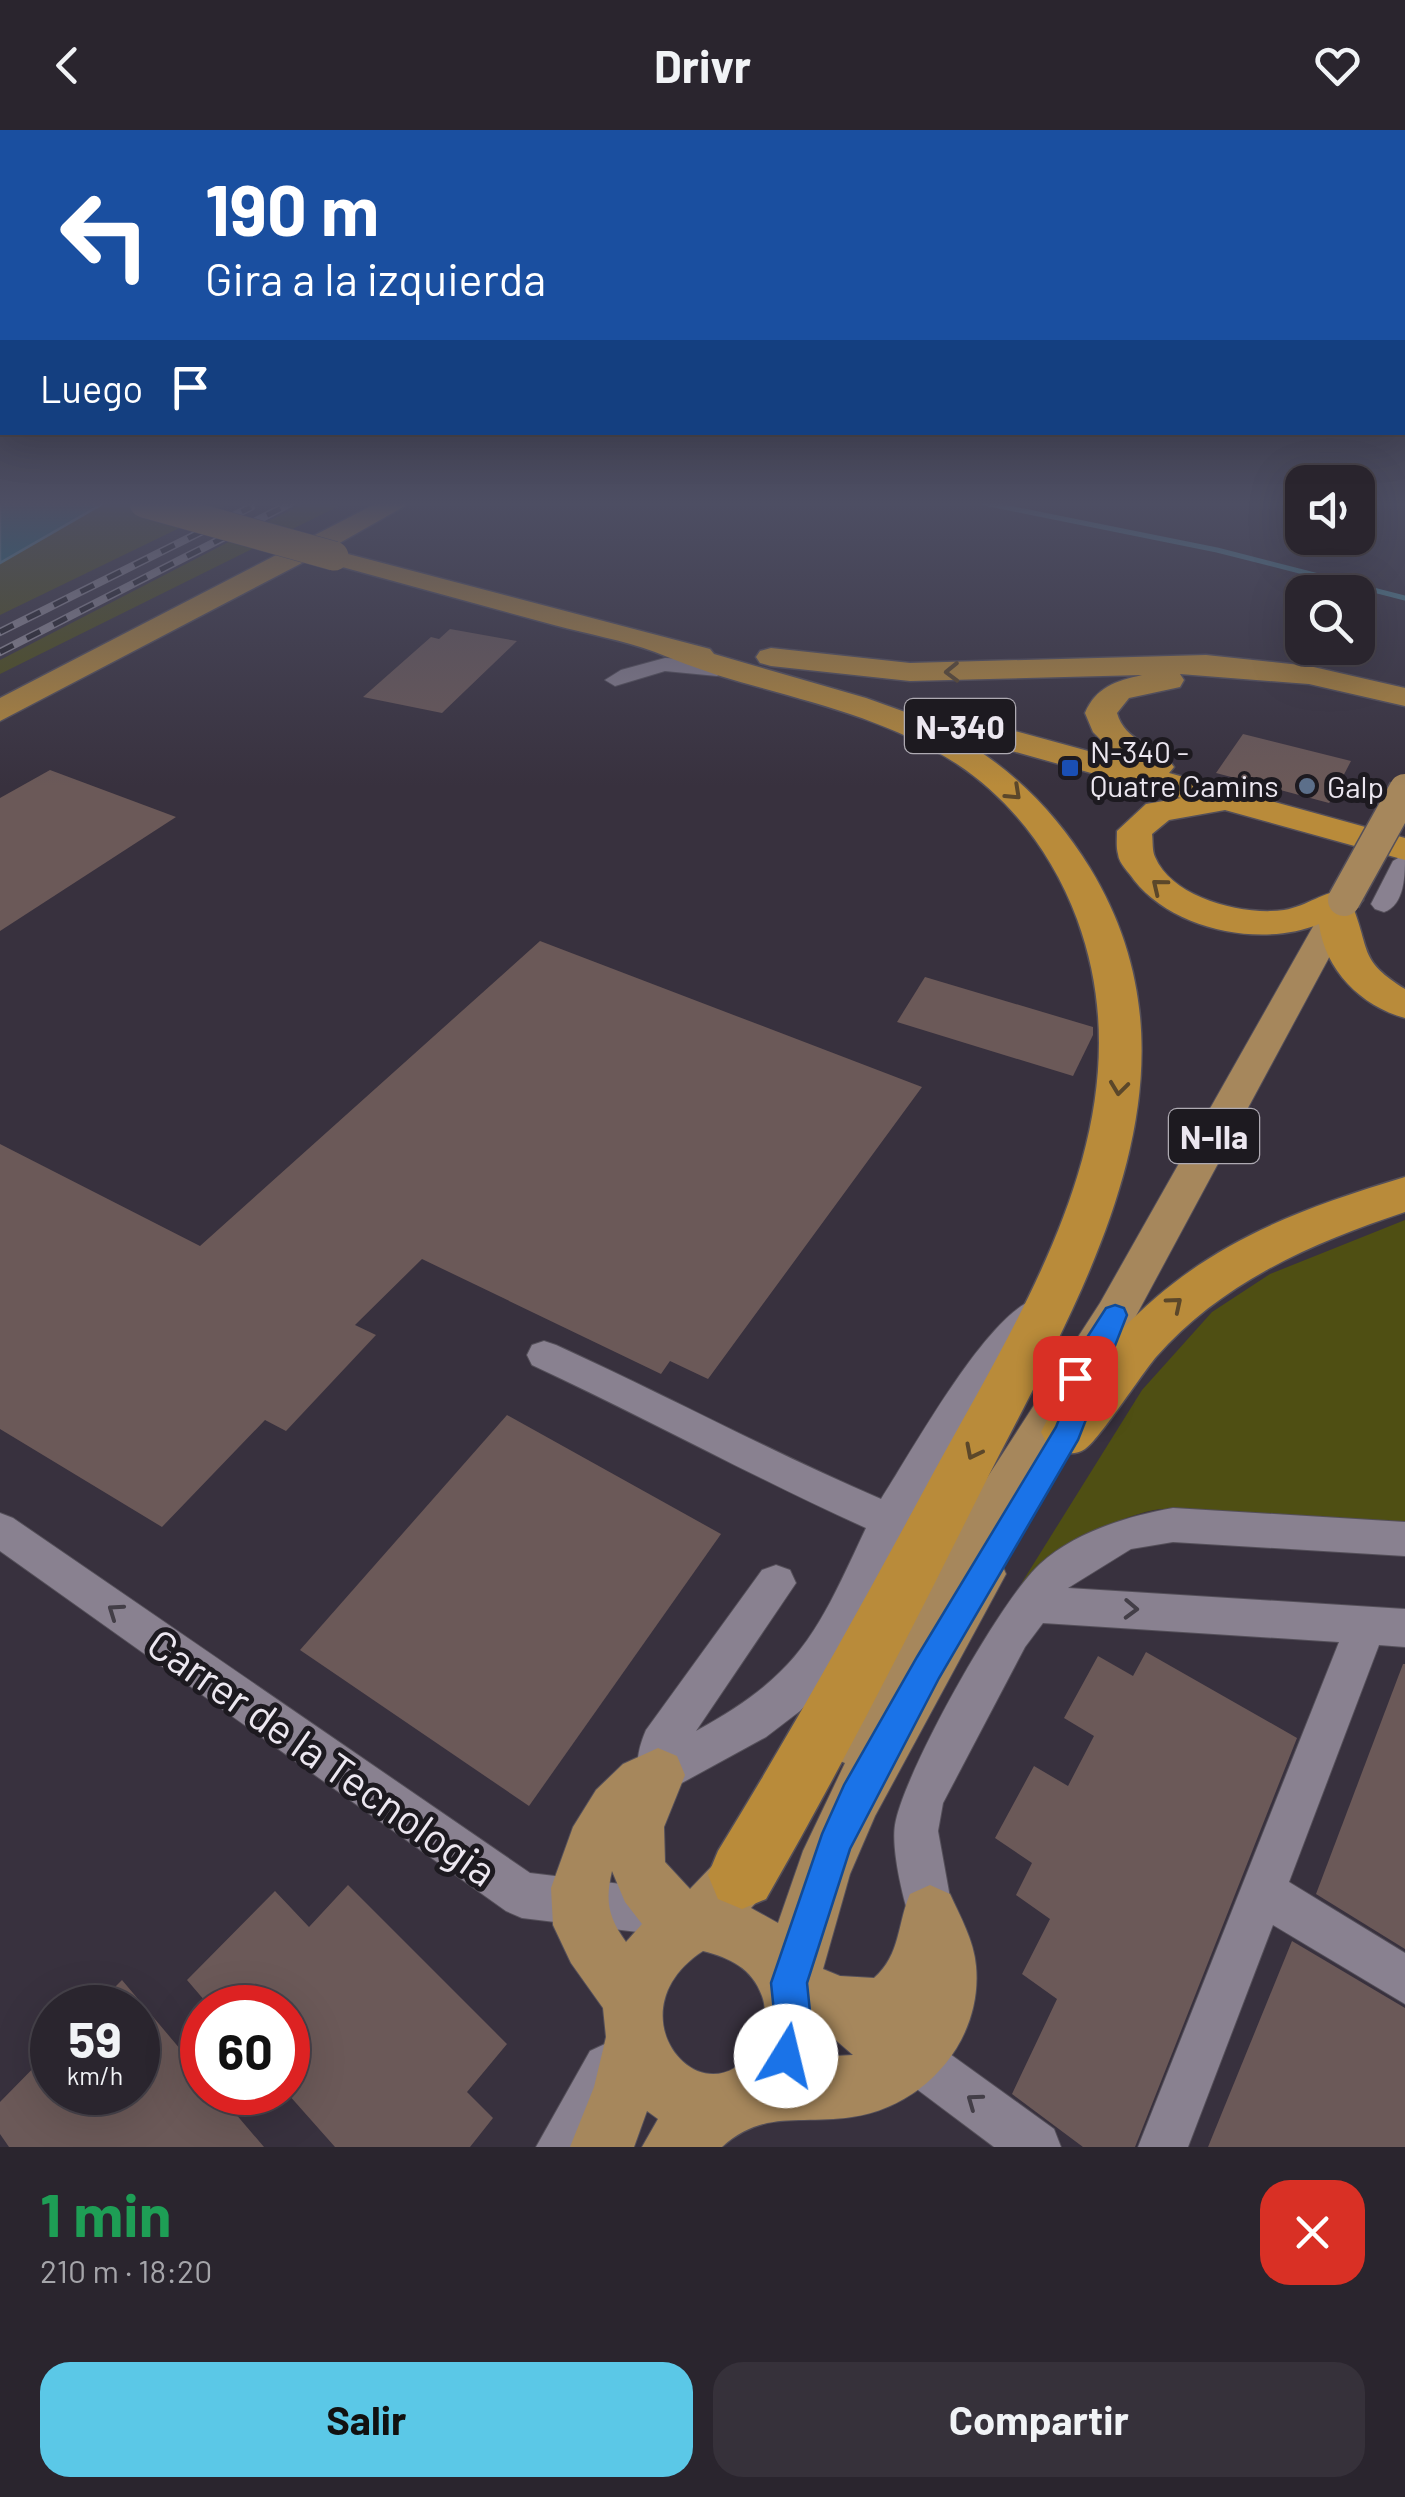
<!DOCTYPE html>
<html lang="es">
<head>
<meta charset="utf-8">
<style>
  body { margin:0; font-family:Barlow,sans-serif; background:#36313a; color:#f1f3f6; height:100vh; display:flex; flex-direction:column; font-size:38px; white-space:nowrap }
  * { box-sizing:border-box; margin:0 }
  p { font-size:32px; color:#a5a5aa }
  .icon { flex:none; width:55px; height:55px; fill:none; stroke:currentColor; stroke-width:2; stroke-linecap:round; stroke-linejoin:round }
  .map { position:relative; height:2017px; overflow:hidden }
  .details { display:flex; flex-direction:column; background:#2a252e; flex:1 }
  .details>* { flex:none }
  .top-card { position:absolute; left:0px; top:0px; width:1405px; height:305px; box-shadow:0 10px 40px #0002,0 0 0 2px #46424a; background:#1a4fa0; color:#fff; overflow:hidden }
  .fabs { position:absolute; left:1285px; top:335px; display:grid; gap:20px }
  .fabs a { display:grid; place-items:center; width:90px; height:90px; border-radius:20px; background:#2a252e; box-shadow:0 10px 40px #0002,0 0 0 2px #46424a; font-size:50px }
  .speed { position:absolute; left:30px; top:1855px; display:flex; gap:20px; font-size:50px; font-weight:700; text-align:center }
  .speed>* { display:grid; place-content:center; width:130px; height:130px; border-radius:50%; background:#2a252e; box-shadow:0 10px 40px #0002,0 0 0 2px #46424a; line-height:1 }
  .speed small { font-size:25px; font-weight:400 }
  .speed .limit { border:15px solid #d22; background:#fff; color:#111 }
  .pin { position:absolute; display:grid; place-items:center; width:85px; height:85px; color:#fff; margin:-42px; border-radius:20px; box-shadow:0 5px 15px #0006 }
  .me { position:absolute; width:110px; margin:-55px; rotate:9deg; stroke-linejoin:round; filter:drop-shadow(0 0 8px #0008) }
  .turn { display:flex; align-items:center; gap:35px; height:210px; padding:0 40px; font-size:45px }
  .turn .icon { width:130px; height:130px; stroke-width:2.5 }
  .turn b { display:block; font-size:70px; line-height:85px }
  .then { display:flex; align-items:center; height:95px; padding:0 40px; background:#0003; gap:20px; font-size:38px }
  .round { display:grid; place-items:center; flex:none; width:105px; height:105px; border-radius:30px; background:#36313a }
  .overview { display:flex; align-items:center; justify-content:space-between; height:170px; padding:0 40px }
  h1 { font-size:60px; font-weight:700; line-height:75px; color:#1e9e55 }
  .button { display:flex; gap:20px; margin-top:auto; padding:20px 40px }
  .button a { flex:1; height:115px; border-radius:30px; background:#5bc8e7; color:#111; font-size:40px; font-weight:700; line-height:115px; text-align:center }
  .button a+a { background:#36313a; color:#f1f3f6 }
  header { display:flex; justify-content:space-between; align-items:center; height:130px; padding:0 40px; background:#2a252e; font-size:45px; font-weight:700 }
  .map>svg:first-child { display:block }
</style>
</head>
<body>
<header><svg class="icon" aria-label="back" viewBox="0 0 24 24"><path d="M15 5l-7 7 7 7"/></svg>Drivr<svg class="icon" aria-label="heart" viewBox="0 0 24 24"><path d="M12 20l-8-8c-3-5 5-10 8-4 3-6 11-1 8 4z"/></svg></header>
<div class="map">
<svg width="1405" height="2017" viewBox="0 0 1405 2017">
  <rect width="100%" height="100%" fill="#38313e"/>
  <g fill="#4f4f13">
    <polygon points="104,373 231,373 0,485 0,433"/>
    <polygon points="304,373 345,373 0,544 0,530"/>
    <path d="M1405,1090V1395L1160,1379C1105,1388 1065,1422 1021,1454L1142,1260L1212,1182L1270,1144Z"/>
  </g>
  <polygon fill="#107284" stroke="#5295a4" stroke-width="2.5" points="0,373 104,373 0,433"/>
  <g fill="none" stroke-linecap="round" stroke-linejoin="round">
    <polyline stroke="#5295a4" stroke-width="5" points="984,373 1217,420 1405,468"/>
  </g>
  <g fill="#6b5958">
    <polygon points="450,499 517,511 442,583 363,567 431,507 439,509"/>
    <polygon points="1243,604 1351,631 1337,658 1341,659 1329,673 1216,643"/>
    <polygon points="50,640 176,687 0,801 0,668"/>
    <polygon points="540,811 922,957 708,1249 670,1231 661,1244 422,1129 355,1195 376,1205 286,1301 265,1290 162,1397 0,1299 0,1014 200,1116"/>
    <polygon points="925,847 1093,897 1093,905 1073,946 897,892"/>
    <polygon points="507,1285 721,1404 529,1676 300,1520"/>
    <polygon points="1146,1522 1297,1608 1135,2017 1083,2017 1012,1964 1057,1869 1022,1844 1050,1789 1016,1765 1032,1733 995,1708 1034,1636 1068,1656 1094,1606 1064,1588 1098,1526 1133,1546"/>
    <polygon points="1403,1534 1405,1534 1405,1819 1316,1764"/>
    <polygon points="348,1755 507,1914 467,1962 493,1988 470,2017 335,2017 288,1964 288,1878 211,1878 187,1850 275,1761 309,1797"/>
    <polygon points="1292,1811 1405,1878 1405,2017 1208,2017"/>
    <polygon points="122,1850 202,1945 202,1962 217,1962 264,2017 9,2017 0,2004 0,1972 52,1919 52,1962 138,1962 138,1878 94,1878"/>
  </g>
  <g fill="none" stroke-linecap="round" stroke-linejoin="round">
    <defs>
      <g id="minor">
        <polygon points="665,528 703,530 727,540 717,546 665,541 615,556 605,550 621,540"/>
        <path d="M1405,724C1405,744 1405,775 1384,782L1375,779L1371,774L1393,731Z"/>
        <path d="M1035,1169L1047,1173L1052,1182L991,1257L903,1401L853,1511L829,1551L800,1581L766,1607L658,1666L643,1660C634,1640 637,1621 646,1600L762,1440L776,1435L790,1440L796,1453L696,1601C802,1543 817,1502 866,1398C753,1347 644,1287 532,1235L527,1225L532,1215L544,1211L556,1215C666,1265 771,1322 881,1369C911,1323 986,1185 1035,1169Z"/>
        <path d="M1173,1378L1405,1392V1426L1173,1412L1131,1419L1068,1458L1405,1479V1517L1379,1515L1289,1752L1405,1823V1874L1273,1795L1188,2017H1138L1339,1512L1043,1493L1025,1517L943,1673L938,1701L953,1784L946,1800L930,1807L914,1800C904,1776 891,1720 895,1695C903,1644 1001,1469 1040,1434C1075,1402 1128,1386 1173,1378Z"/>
        <polygon points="0,1383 13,1388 530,1743 671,1760 687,1767 694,1783 687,1799 671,1806 522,1788 506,1781 0,1421"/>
        <polygon points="908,1908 950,1924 1054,1999 1061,2017 994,2017 918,1960 891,1949 884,1932 891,1915"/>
        <polygon points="607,1913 624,1921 632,1938 589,2017 536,2017 590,1921"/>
      </g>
      <path id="major" d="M1344,761L1355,763L1360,770L1130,1197L991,1425L999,1428L1006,1444L875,1686L850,1744L823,1839L840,1846L874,1848C901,1824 897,1794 910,1764L930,1755L950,1764C960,1786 974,1811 976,1836C983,1911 924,1977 852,1987C801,1995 764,1979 722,2017H642L658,1989L647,1981L634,2017H570L594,1957L606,1907L603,1878L571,1833L553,1795L551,1758L573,1697L596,1660L623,1634L658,1618L677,1626L685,1645L664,1697L665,1732L690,1759L735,1712L755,1704L775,1712L783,1732L775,1752L751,1778L778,1793L803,1721L845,1633L830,1627L823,1609L830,1591L1100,1173L1328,770L1333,763ZM612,1741L625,1772L642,1794L626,1812C608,1787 605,1771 612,1741ZM703,1821C730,1828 752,1838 762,1866C768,1882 764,1904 754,1918C704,1995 608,1883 703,1821ZM823,1900H824L853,1925L815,1927Z"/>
      <g id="highway">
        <path d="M377,373H410L329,419L710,519L714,524L866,568L919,587L934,579L1121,630L1093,602L1085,583C1096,557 1116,551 1142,545L910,551L771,536L760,533L756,527L760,521L771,518L910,533L1206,525L1309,536L1405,558V576L1309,554L1180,544L1184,550L1180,557L1129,568L1117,583C1125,613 1158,614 1174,637L1169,643L1405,708V730L1225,680L1169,690L1152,704C1153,711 1152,721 1155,727C1172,768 1244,786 1284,780C1311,776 1329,755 1357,762L1363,770L1354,780C1370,822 1360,831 1405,859V888C1361,876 1325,840 1319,794C1262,818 1173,800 1134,750C1129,742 1119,734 1118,724C1116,717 1117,708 1117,701L1146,674L1181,668L951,604C1010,636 1055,681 1090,738C1219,950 1077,1169 981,1361C912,1499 843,1635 766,1769L742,1779L718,1769L708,1745L718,1721C793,1599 862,1475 930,1349C1022,1179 1151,990 1077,789C1054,727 1013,671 957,634C884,586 799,570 717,545C696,538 675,530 655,522C623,510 587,504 554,495C477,474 401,453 324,432L323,422L0,591V568Z"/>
        <path d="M1405,1047V1082C1312,1113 1222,1152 1156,1227C1141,1245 1098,1311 1085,1319C1073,1327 1062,1322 1049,1318L1041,1302L1049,1286C1156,1143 1235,1098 1405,1047Z"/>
      </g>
    </defs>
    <use href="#minor" stroke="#544f59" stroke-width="2"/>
    <use href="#major" stroke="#544f59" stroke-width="2"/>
    <use href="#highway" stroke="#544f59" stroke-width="3"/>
    <use href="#minor" fill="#898190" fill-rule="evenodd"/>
    <use href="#major" fill="#a6875c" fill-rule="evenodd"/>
    <use href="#highway" fill="#b98b3a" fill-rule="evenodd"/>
    <defs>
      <g id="rail">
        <polyline points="0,502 251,377"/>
        <polyline points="0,522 291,373"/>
      </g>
    </defs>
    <use href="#rail" stroke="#98929d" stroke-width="8"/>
    <use href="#rail" stroke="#1d1a20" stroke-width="5" stroke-dasharray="15" stroke-linecap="butt"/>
    <defs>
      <polyline id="major-bridge" points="1344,770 1405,660"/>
      <polyline id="highway-bridge" points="144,373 334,426"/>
    </defs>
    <use href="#major-bridge" stroke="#544f59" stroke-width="35" stroke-linecap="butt"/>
    <use href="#highway-bridge" stroke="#544f59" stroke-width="30" stroke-linecap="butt"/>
    <use href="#major-bridge" stroke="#a6875c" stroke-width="32"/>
    <use href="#highway-bridge" stroke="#b98b3a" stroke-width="29"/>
  </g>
  <defs><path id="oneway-chevron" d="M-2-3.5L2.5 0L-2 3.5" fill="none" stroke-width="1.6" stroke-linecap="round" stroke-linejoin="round" transform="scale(2.5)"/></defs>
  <g stroke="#5b472a">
    <use href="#oneway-chevron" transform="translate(952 542) rotate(179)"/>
    <use href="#oneway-chevron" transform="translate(1014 663) rotate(43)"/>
    <use href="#oneway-chevron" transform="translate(1159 756) rotate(-141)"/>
    <use href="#oneway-chevron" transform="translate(1119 958) rotate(97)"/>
    <use href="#oneway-chevron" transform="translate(1175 1174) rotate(-40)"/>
    <use href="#oneway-chevron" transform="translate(973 1322) rotate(117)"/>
  </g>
  <g stroke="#433e47">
    <use href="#oneway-chevron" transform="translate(1131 1479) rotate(2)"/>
    <use href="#oneway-chevron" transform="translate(115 1481) rotate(-145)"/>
    <use href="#oneway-chevron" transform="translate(974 1971) rotate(-144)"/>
  </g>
  <linearGradient id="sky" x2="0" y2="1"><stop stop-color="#1f1b22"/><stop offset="0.57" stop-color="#4d4e63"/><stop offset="1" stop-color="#4d4e63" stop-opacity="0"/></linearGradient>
  <rect width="1405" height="656" fill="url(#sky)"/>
  <polygon fill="#1a73e8" stroke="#114b97" stroke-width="2.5" points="1115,1175 1124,1178 1127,1185 1078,1310 939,1548 850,1719 807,1853 811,1891 799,1940 786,1945 773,1940 767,1926 775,1891 771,1853 822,1704 844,1655 917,1527 1056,1297 1072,1257 1062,1248 1066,1240 1106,1178"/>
  <rect fill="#1a4fb4" stroke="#1d1a20" stroke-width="4" x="1060" y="628" width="20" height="20" rx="5"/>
  <circle fill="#5c6f8a" stroke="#1d1a20" stroke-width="4" cx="1307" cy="656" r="10"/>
  <g text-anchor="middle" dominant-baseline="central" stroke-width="10" stroke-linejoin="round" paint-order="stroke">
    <g font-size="30" fill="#ece7f0" stroke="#1d1a20" text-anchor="start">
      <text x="1090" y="621">N-340 -<tspan x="1090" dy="34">Quatre Camins</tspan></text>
      <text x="1327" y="656">Galp</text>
    </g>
    <g fill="#1d1a20" stroke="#aeaab2" stroke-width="2.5">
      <rect x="905" y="569" width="110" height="54" rx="8"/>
      <rect x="1169" y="979" width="90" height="54" rx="8"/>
    </g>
    <g font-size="32" font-weight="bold" fill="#ece7f0">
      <text x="960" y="596">N-340</text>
      <text x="1214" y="1006">N-IIa</text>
    </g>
    <g font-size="42" fill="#ece7f0" stroke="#1d1a20">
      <text transform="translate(323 1626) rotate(35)">Carrer de la Tecnologia</text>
    </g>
  </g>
</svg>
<div class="fabs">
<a><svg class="icon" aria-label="sound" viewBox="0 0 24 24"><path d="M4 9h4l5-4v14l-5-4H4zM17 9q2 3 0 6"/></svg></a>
<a><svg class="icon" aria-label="search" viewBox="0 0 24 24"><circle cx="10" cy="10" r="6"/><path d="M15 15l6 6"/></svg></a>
</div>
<div class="speed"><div>59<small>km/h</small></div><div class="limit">60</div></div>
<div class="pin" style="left:1075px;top:1248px;background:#d93025"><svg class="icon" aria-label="arrive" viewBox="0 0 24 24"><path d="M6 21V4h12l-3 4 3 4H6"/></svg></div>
<svg class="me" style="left:786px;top:1926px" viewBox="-20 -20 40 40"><circle r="19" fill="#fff"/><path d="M0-13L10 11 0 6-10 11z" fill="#1a73e8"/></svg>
<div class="top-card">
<div class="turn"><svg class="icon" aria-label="left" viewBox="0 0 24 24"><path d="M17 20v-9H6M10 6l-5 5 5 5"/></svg><div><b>190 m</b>Gira a la izquierda</div></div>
<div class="then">Luego<svg class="icon" aria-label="arrive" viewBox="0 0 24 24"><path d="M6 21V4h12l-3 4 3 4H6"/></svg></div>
</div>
</div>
<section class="details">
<div class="overview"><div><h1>1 min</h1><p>210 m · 18:20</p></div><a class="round" style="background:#d93025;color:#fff"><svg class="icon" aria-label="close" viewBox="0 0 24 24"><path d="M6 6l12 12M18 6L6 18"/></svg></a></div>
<div class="button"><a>Salir</a><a>Compartir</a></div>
</section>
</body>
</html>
